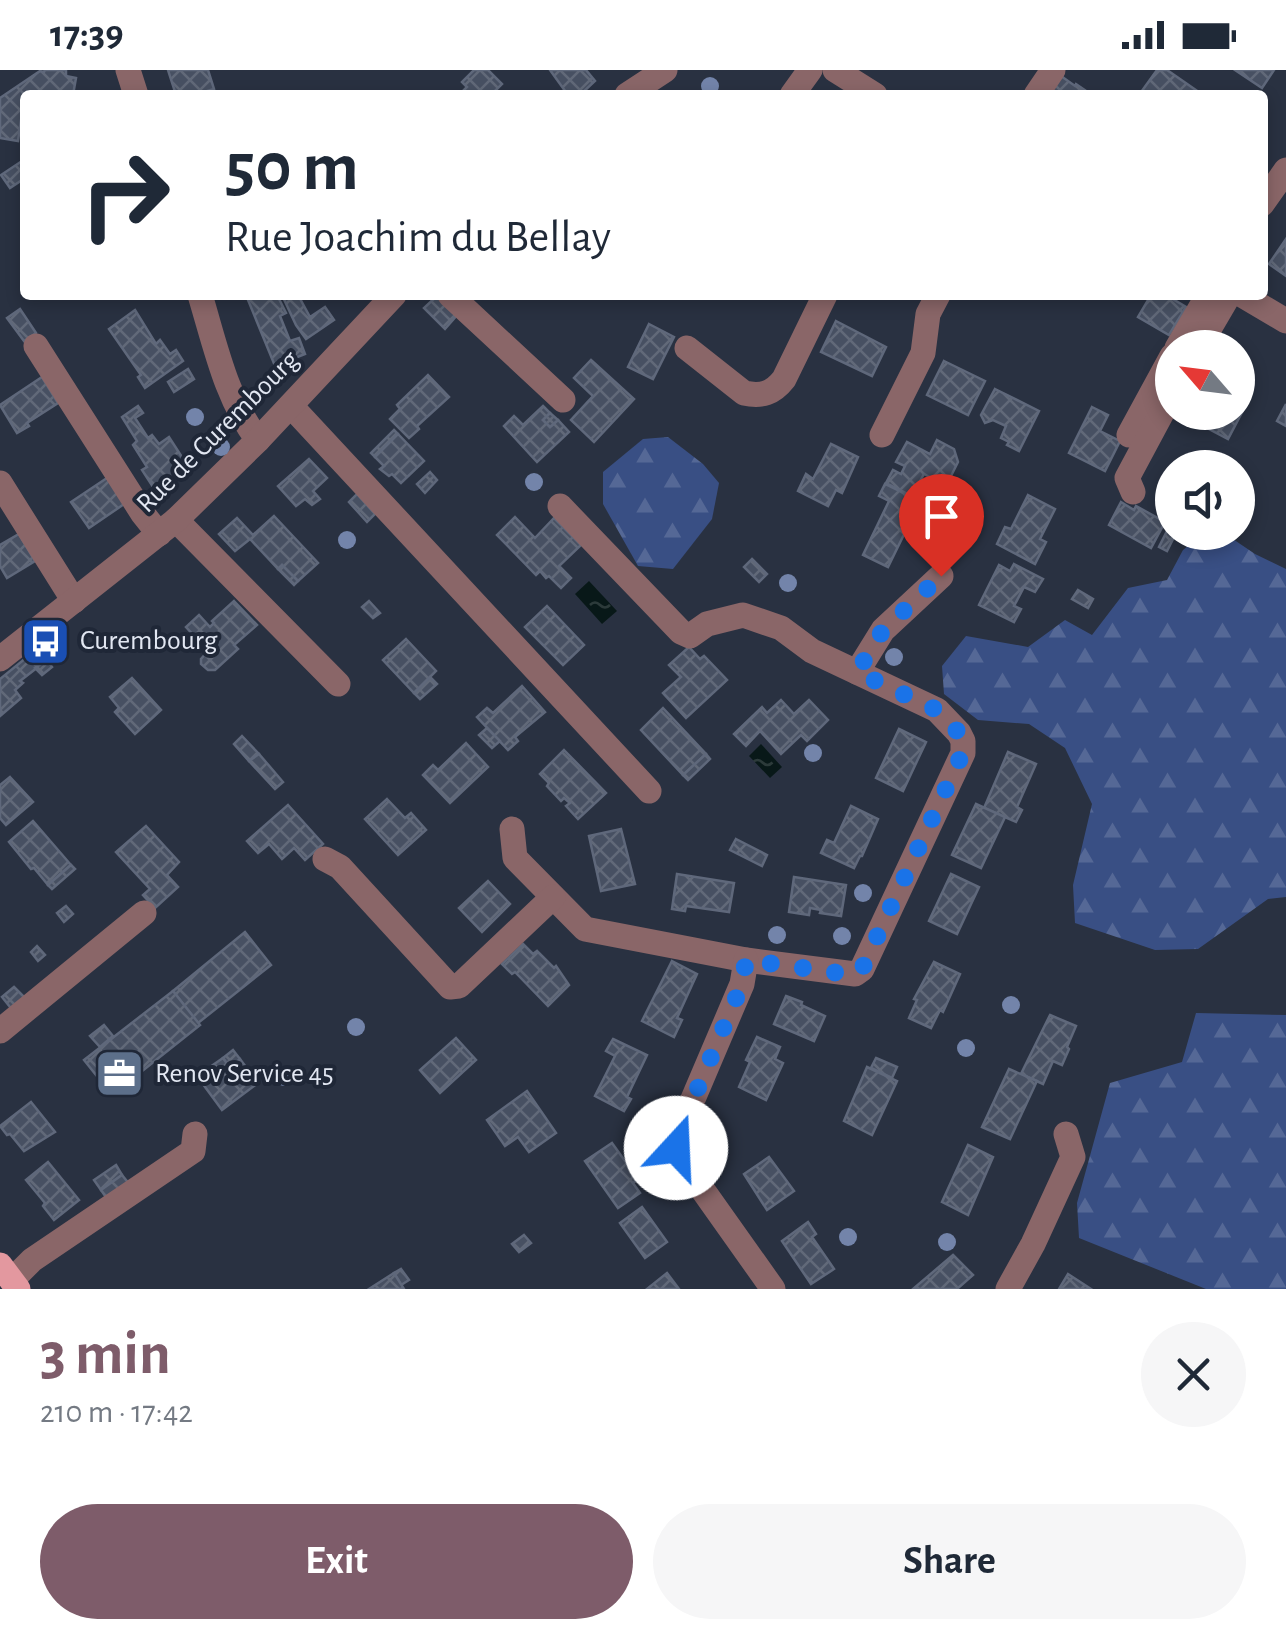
<!DOCTYPE html>
<html lang="en">
<head>
<meta charset="utf-8">
<style>
  body { margin:0; font-family:"Alegreya Sans",sans-serif; background:#f6f6f7; color:#1f2937; height:100vh; display:flex; flex-direction:column; font-size:38px; white-space:nowrap }
  * { box-sizing:border-box; margin:0 }
  p { font-size:32px; color:#747a83 }
  .icon { flex:none; width:55px; height:55px; fill:none; stroke:currentColor; stroke-width:2; stroke-linecap:round; stroke-linejoin:round }
  .map { position:relative; height:1219px; overflow:hidden }
  .panel { display:flex; flex-direction:column; background:#fff; flex:1 }
  .panel>* { flex:none }
  .guide { position:absolute; left:20px; top:20px; width:1248px; height:210px; border-radius:10px; box-shadow:0 5px 15px #0003; background:#fff; color:#1f2937; overflow:hidden }
  .needle { width:65px; rotate:298deg }
  .buttons { position:absolute; left:1155px; top:260px; display:grid; gap:20px }
  .buttons a { display:grid; place-items:center; width:100px; height:100px; border-radius:50%; background:#fff; box-shadow:0 5px 15px #0003; font-size:50px }
  .pin { position:absolute; display:grid; place-items:center; width:85px; height:85px; color:#fff; margin:-102px -42px; border-radius:50% 50% 50% 0; rotate:-45deg; box-shadow:0 0 10px #0007 }
  .pin .icon { rotate:45deg }
  .me { position:absolute; width:110px; margin:-55px; rotate:20deg; stroke-linejoin:round; filter:drop-shadow(0 0 8px #0008) }
  .turn { display:flex; align-items:center; gap:35px; height:210px; padding:0 40px; font-size:45px }
  .turn .icon { width:130px; height:130px; stroke-width:2.5 }
  .turn b { display:block; font-size:70px; line-height:85px }
  .round { display:grid; place-items:center; flex:none; width:105px; height:105px; border-radius:52px; background:#f6f6f7 }
  .head { display:flex; align-items:center; justify-content:space-between; height:170px; padding:0 40px }
  h1 { font-size:60px; font-weight:600; line-height:75px; color:#7e5c6a }
  .button { display:flex; gap:20px; margin-top:auto; padding:20px 40px }
  .button a { flex:1; height:115px; border-radius:60px; background:#7e5c6a; color:#fff; font-size:40px; font-weight:600; line-height:115px; text-align:center }
  .button a+a { background:#f6f6f7; color:#1f2937 }
  .status { display:flex; justify-content:space-between; align-items:center; height:70px; padding:0 50px; background:#fff; direction:ltr }
  .status svg { height:28px; fill:currentColor }
  .map>svg:first-child { display:block }
</style>
</head>
<body>
<div class="status"><b>17:39</b><svg viewBox="0 0 49 12"><path d="M0 12V9h3v3zM5 12V6h3v6zM10 12V3h3v9zM15 12V0h3v12zM26 1h20v11H26zM47 4h2v5h-2z"/></svg></div>
<div class="map">
<svg width="1286" height="1219" viewBox="0 0 1286 1219">
  <defs>
    <pattern id="forest-firs" width="22" height="20" patternUnits="userSpaceOnUse" patternTransform="scale(2.5)"><rect width="22" height="20" fill="#394f84"/><path d="M5 1l3.5 6h-7zM16 11l3.5 6h-7z" fill="#556896"/></pattern>
    <pattern id="water-ripples" width="26" height="14" patternUnits="userSpaceOnUse" patternTransform="scale(2.5)"><rect width="26" height="14" fill="#081818"/><path d="M2 4q2-2 4 0t4 0M15 11q2-2 4 0t4 0" fill="none" stroke="#2c3a3a"/></pattern>
    <pattern id="building-cross-hatch" width="8" height="8" patternUnits="userSpaceOnUse" patternTransform="scale(2.5)"><rect width="8" height="8" fill="#475062"/><path d="M0 0l8 8M0 8l8-8" fill="none" stroke="#616979"/></pattern>
  </defs>
  <rect width="100%" height="100%" fill="#293141"/>
  <g fill="url(#forest-firs)">
    <polygon points="668,367 703,394 719,413 712,449 673,499 638,496 603,434 603,402 643,369"/>
    <polygon points="1206,462 1224,463 1255,484 1286,499 1286,827 1268,829 1198,879 1155,880 1075,853 1073,815 1092,734 1065,678 1029,654 978,650 944,624 942,596 966,566 1028,577 1065,550 1092,565 1128,518 1167,510 1183,480"/>
    <polygon points="1196,943 1286,945 1286,1219 1206,1219 1079,1168 1077,1133 1110,1013 1182,992"/>
  </g>
  <g fill="url(#water-ripples)">
    <polygon points="589,511 617,541 602,554 575,524"/>
    <polygon points="761,674 782,697 770,708 749,686"/>
  </g>
  <g fill="url(#building-cross-hatch)" stroke="#5f687b" stroke-width="2.5">
    <polygon points="45,0 66,0 66,6 76,8 73,25 25,25 25,47 21,50 18,71 0,68 0,28 40,1 44,2"/>
    <polygon points="168,0 208,0 214,19 194,25 176,25"/>
    <polygon points="474,0 488,0 502,14 491,25 459,25 467,17 462,12"/>
    <polygon points="550,0 586,0 595,11 580,25 568,25"/>
    <polygon points="1157,0 1167,0 1203,25 1139,25"/>
    <polygon points="1235,0 1274,0 1262,18"/>
    <polygon points="1061,6 1075,16 1076,14 1092,25 1049,25"/>
    <polygon points="25,89 25,108 10,118 1,105"/>
    <polygon points="1286,169 1286,206 1269,194"/>
    <polygon points="246,225 277,225 286,243 280,246 290,271 299,268 305,284 275,296"/>
    <polygon points="282,225 298,225 310,247 325,237 334,250 306,269 296,255"/>
    <polygon points="438,225 459,243 445,259 424,238"/>
    <polygon points="1151,225 1166,225 1186,237 1169,265 1138,247"/>
    <polygon points="20,239 36,263 24,271 7,248"/>
    <polygon points="135,240 156,274 160,270 170,284 176,280 183,291 145,318 138,307 141,305 109,259"/>
    <polygon points="836,251 886,277 872,306 821,282"/>
    <polygon points="649,254 674,267 653,309 628,297"/>
    <polygon points="591,290 634,329 594,372 571,350 593,326 574,308"/>
    <polygon points="944,291 985,311 968,345 927,325"/>
    <polygon points="188,299 194,309 174,322 168,312"/>
    <polygon points="428,305 449,327 417,356 419,359 409,368 390,349 400,339 397,335"/>
    <polygon points="42,307 58,333 27,353 29,356 17,363 0,335"/>
    <polygon points="995,319 1039,341 1019,381 1007,375 1009,372 1001,368 1006,356 993,350 985,353 981,345"/>
    <polygon points="1238,325 1248,331 1228,369 1205,357 1211,344 1207,342 1238,342"/>
    <polygon points="1286,334 1286,356 1277,351"/>
    <polygon points="138,336 143,343 135,348 148,368 152,365 159,374 169,367 187,395 164,410 166,413 155,420 142,400 147,397 133,375 137,371 122,347"/>
    <polygon points="543,336 550,343 543,350 550,357 558,350 569,362 537,392 504,356 514,346 523,355"/>
    <polygon points="1092,337 1108,345 1100,361 1120,371 1105,401 1069,383"/>
    <polygon points="550,343 558,350 550,357 543,350"/>
    <polygon points="394,360 398,364 375,387 371,383"/>
    <polygon points="398,364 424,391 401,413 392,404 389,406 380,399 384,396 375,387"/>
    <polygon points="937,370 954,379 958,392 946,416 924,404 919,413 929,418 922,431 886,413 893,400 901,404 905,396 896,392 907,372 930,384"/>
    <polygon points="831,374 858,387 842,423 836,420 828,436 798,421 806,404 813,409"/>
    <polygon points="309,389 327,408 313,421 320,429 312,435 305,429 296,436 278,416"/>
    <polygon points="430,402 437,410 425,423 417,414"/>
    <polygon points="113,404 130,430 89,458 71,432"/>
    <polygon points="885,414 932,437 924,453 912,448 888,497 863,485 889,431 879,426"/>
    <polygon points="357,424 375,444 367,452 349,432"/>
    <polygon points="1028,425 1055,439 1040,469 1046,472 1035,494 997,474 1005,457 1011,459"/>
    <polygon points="1121,432 1134,440 1136,436 1165,452 1151,478 1109,455"/>
    <polygon points="274,446 318,493 298,511 282,495 278,499 250,469 235,481 219,464 237,448 253,465"/>
    <polygon points="515,447 535,468 554,448 581,475 559,496 571,508 561,518 549,506 546,508 540,501 536,505 497,465"/>
    <polygon points="1168,459 1176,463 1167,481 1159,477"/>
    <polygon points="19,464 35,491 7,508 0,496 0,475"/>
    <polygon points="752,489 767,504 759,512 744,497"/>
    <polygon points="1014,494 1043,509 1035,522 1024,517 1014,536 1021,539 1014,552 979,535 999,495 1010,501"/>
    <polygon points="282,495 298,511 294,515 278,499"/>
    <polygon points="1078,520 1093,529 1088,538 1072,529"/>
    <polygon points="234,531 257,555 234,575 238,579 215,600 208,600 201,594 201,589 208,581 186,557 199,545 210,557 214,553 212,551"/>
    <polygon points="369,531 380,543 373,548 362,537"/>
    <polygon points="547,536 584,575 563,595 525,557"/>
    <polygon points="406,569 436,601 414,623 383,590"/>
    <polygon points="689,577 700,589 704,586 727,610 686,648 663,623 681,607 669,595"/>
    <polygon points="37,579 47,590 20,611 23,613 15,620 21,628 0,646 0,609"/>
    <polygon points="47,590 52,597 42,605 35,598"/>
    <polygon points="430,607 437,614 420,629 414,623"/>
    <polygon points="132,608 161,640 135,664 115,642 119,638 110,627"/>
    <polygon points="522,616 545,642 515,667 518,671 508,680 477,647 487,638 493,643"/>
    <polygon points="781,630 794,644 809,630 828,650 807,671 801,665 781,684 760,661 746,676 734,664 762,637 767,643"/>
    <polygon points="663,638 706,684 683,705 641,660"/>
    <polygon points="487,658 500,671 492,678 479,665"/>
    <polygon points="899,659 926,672 903,721 876,708"/>
    <polygon points="242,666 259,684 249,691 234,674"/>
    <polygon points="466,673 488,697 450,733 423,705 433,695 438,700"/>
    <polygon points="564,680 606,723 578,749 566,736 570,733 564,728 561,731 547,716 549,713 540,704"/>
    <polygon points="1008,682 1036,694 1017,737 1022,740 1016,752 984,738"/>
    <polygon points="259,684 283,712 275,719 249,691"/>
    <polygon points="706,684 710,689 688,710 683,705"/>
    <polygon points="10,707 33,732 6,755 0,748 0,715"/>
    <polygon points="387,729 405,748 411,743 426,760 398,785 365,749"/>
    <polygon points="976,734 1005,747 981,798 952,785"/>
    <polygon points="288,735 323,774 305,790 294,778 282,789 269,774 258,783 247,771"/>
    <polygon points="851,736 878,749 862,786 860,786 854,798 821,783 827,770 834,773"/>
    <polygon points="33,751 71,795 48,815 34,798 31,799 9,772"/>
    <polygon points="146,756 179,792 167,805 178,817 155,838 143,825 150,819 116,782"/>
    <polygon points="621,759 635,814 601,821 589,766"/>
    <polygon points="736,769 767,785 762,796 730,780"/>
    <polygon points="71,795 75,799 52,819 48,815"/>
    <polygon points="677,804 734,813 729,842 686,836 685,841 672,839"/>
    <polygon points="951,804 979,817 957,864 929,851"/>
    <polygon points="794,807 846,815 841,846 820,843 821,840 810,838 809,845 789,842"/>
    <polygon points="488,811 510,834 482,862 459,838"/>
    <polygon points="66,836 73,844 64,852 57,843"/>
    <polygon points="245,862 271,895 198,953 173,921"/>
    <polygon points="523,874 533,884 537,881 554,898 556,896 569,915 548,936 515,902 512,904 502,894"/>
    <polygon points="37,876 45,885 38,891 31,882"/>
    <polygon points="672,891 697,904 677,948 682,950 674,967 642,951"/>
    <polygon points="934,892 960,904 943,942 940,940 931,958 909,948 917,930 914,929"/>
    <polygon points="14,917 28,931 14,942 2,927"/>
    <polygon points="173,921 200,955 112,1025 84,990"/>
    <polygon points="786,926 802,932 801,935 825,946 814,971 774,954"/>
    <polygon points="1050,945 1076,956 1067,977 1069,979 1062,995 1053,991 1043,1014 1021,1004"/>
    <polygon points="104,955 113,966 100,977 90,966"/>
    <polygon points="757,967 780,977 775,989 783,993 766,1030 739,1017 750,992 746,990"/>
    <polygon points="456,968 476,990 440,1023 420,1000"/>
    <polygon points="613,969 647,985 627,1027 631,1029 624,1041 595,1026 615,986 606,981"/>
    <polygon points="233,980 240,989 230,998 223,988"/>
    <polygon points="223,988 230,998 240,989 258,1013 222,1040 197,1006"/>
    <polygon points="876,988 897,997 892,1008 871,998"/>
    <polygon points="867,997 897,1011 872,1065 844,1051"/>
    <polygon points="1009,999 1037,1011 1010,1069 982,1057"/>
    <polygon points="527,1021 556,1063 529,1082 518,1067 505,1076 487,1050"/>
    <polygon points="31,1032 55,1062 24,1081 10,1064 7,1065 0,1056"/>
    <polygon points="612,1073 638,1109 633,1113 640,1123 618,1138 585,1091"/>
    <polygon points="968,1075 993,1087 968,1145 942,1132"/>
    <polygon points="769,1087 794,1121 767,1140 744,1104"/>
    <polygon points="48,1092 79,1130 54,1150 43,1136 45,1133 26,1110"/>
    <polygon points="116,1095 122,1105 101,1120 94,1110"/>
    <polygon points="122,1105 130,1115 108,1130 101,1120"/>
    <polygon points="642,1137 667,1172 645,1188 620,1153"/>
    <polygon points="808,1152 816,1164 812,1167 834,1199 811,1214 782,1171"/>
    <polygon points="524,1165 531,1173 519,1182 512,1174"/>
    <polygon points="953,1185 973,1205 957,1219 913,1219"/>
    <polygon points="401,1199 409,1210 401,1215 394,1203"/>
    <polygon points="394,1203 404,1219 369,1219"/>
    <polygon points="667,1203 679,1219 647,1219"/>
    <polygon points="1068,1204 1091,1219 1059,1219"/>
  </g>
  <g fill="none" stroke-linecap="round" stroke-linejoin="round">
    <g stroke="#8a6668" stroke-width="25">
      <polyline points="128,0 136,25"/>
      <polyline points="835,0 875,25"/>
      <polyline points="627,25 665,0"/>
      <polyline points="792,25 810,0"/>
      <polyline points="1036,25 1053,0"/>
      <polyline points="1262,134 1286,100"/>
      <path d="M200,225C215,274 226,329 258,370"/>
      <polyline points="450,225 563,330"/>
      <polyline points="1242,225 1286,251"/>
      <polyline points="36,276 143,444 159,464"/>
      <path d="M687,278L744,323C762,327 773,323 784,309L825,225"/>
      <polyline points="1177,278 1208,225"/>
      <polyline points="1198,278 1229,225"/>
      <polyline points="291,336 649,721"/>
      <polyline points="882,365 923,283 928,244 938,225"/>
      <polyline points="1129,365 1172,286"/>
      <polyline points="0,413 74,531"/>
      <polyline points="1133,422 1127,408 1172,324"/>
      <polyline points="176,450 338,614"/>
      <polyline points="0,589 176,450 258,370 394,225"/>
      <polyline points="857,602 883,560 941,506"/>
      <polyline points="512,759 515,788 585,859 746,890 855,904 862,899 963,683 963,671 959,663 937,640 812,581 781,558 743,545 707,554 690,566 681,562 560,436"/>
      <polyline points="325,789 340,797 450,917 459,916 553,827"/>
      <polyline points="746,890 742,914 676,1069 678,1085 773,1219"/>
      <polyline points="0,961 144,843"/>
      <polyline points="12,1210 32,1190 193,1081 195,1064"/>
      <polyline points="1008,1219 1033,1174 1073,1087 1066,1064"/>
    </g>
    <polyline stroke="#e3989f" stroke-width="25" points="0,1195 18,1219"/>
  </g>
  <g fill="#7384aa">
    <circle cx="710" cy="16" r="9"/>
    <circle cx="195" cy="347" r="9"/>
    <circle cx="221" cy="377" r="9"/>
    <circle cx="534" cy="412" r="9"/>
    <circle cx="347" cy="470" r="9"/>
    <circle cx="788" cy="513" r="9"/>
    <circle cx="894" cy="587" r="9"/>
    <circle cx="813" cy="683" r="9"/>
    <circle cx="863" cy="823" r="9"/>
    <circle cx="777" cy="865" r="9"/>
    <circle cx="842" cy="866" r="9"/>
    <circle cx="1011" cy="935" r="9"/>
    <circle cx="356" cy="957" r="9"/>
    <circle cx="966" cy="978" r="9"/>
    <circle cx="284" cy="1007" r="9"/>
    <circle cx="848" cy="1167" r="9"/>
    <circle cx="947" cy="1172" r="9"/>
  </g>
  <g fill="none" stroke-linecap="round" stroke-linejoin="round">
    <polyline stroke="#1a73e8" stroke-width="18" stroke-dasharray="0 32.4" points="676,1078 676,1070 742,914 746,890 846,904 855,904 862,899 963,682 963,671 959,663 937,640 857,602 883,560 941,506"/>
  </g>
  <defs>
    <symbol id="bus-square" viewBox="-11 -11 22 22"><rect x="-9" y="-9" width="18" height="18" rx="4" fill="#1a4fb4" stroke="#1f2737"/><path d="M-5-6H5V4H4V6H2V4H-2V6H-4V4H-5ZM-3.5-4V0h7V-4ZM-3.5 1.2v1.5H-2V1.2ZM2 1.2v1.5H3.5V1.2Z" fill="#fff"/></symbol>
    <symbol id="office-square" viewBox="-11 -11 22 22"><rect x="-9" y="-9" width="18" height="18" rx="4" fill="#5c6f8a" stroke="#1f2737"/><path d="M-6-3h4V-5.5h4V-3h4V5H-6ZM-1-4.5V-3h2v-1.5ZM-6 0V1H6V0Z" fill="#fff"/></symbol>
  </defs>
  <g fill-rule="evenodd">
    <use href="#bus-square" x="18" y="544" width="55" height="55"/>
    <use href="#office-square" x="92" y="976" width="55" height="55"/>
  </g>
  <g text-anchor="middle" dominant-baseline="central" stroke-width="8" stroke-linejoin="round" paint-order="stroke">
    <g font-size="28" fill="#e2e7f2" stroke="#1f2737">
      <text transform="translate(218 362) rotate(-45)">Rue de Curembourg</text>
    </g>
    <g font-size="28" fill="#e2e7f2" stroke="#1f2737" text-anchor="start">
      <text x="80" y="571">Curembourg</text>
      <text x="155" y="1004">Renov Service 45</text>
    </g>
  </g>
</svg>
<div class="buttons">
<a><svg class="needle" viewBox="-14 -14 28 28"><path d="M0-13l5 13h-10z" fill="#e53935"/><path d="M0 13l5-13h-10z" fill="#747a83"/></svg></a>
<a><svg class="icon" aria-label="sound" viewBox="0 0 24 24"><path d="M4 9h4l5-4v14l-5-4H4zM17 9q2 3 0 6"/></svg></a>
</div>
<div class="pin" style="left:941px;top:506px;background:#d93025"><svg class="icon" aria-label="arrive" viewBox="0 0 24 24"><path d="M6 21V4h12l-3 4 3 4H6"/></svg></div>
<svg class="me" style="left:676px;top:1078px" viewBox="-20 -20 40 40"><circle r="19" fill="#fff"/><path d="M0-13L10 11 0 6-10 11z" fill="#1a73e8"/></svg>
<div class="guide">
<div class="turn"><svg class="icon" aria-label="right" viewBox="0 0 24 24"><path d="M7 20v-9h11M14 6l5 5-5 5"/></svg><div><b>50 m</b>Rue Joachim du Bellay</div></div>
</div>
</div>
<section class="panel">
<div class="head"><div><h1>3 min</h1><p>210 m · 17:42</p></div><a class="round"><svg class="icon" aria-label="close" viewBox="0 0 24 24"><path d="M6 6l12 12M18 6L6 18"/></svg></a></div>
<div class="button"><a>Exit</a><a>Share</a></div>
</section>
</body>
</html>
